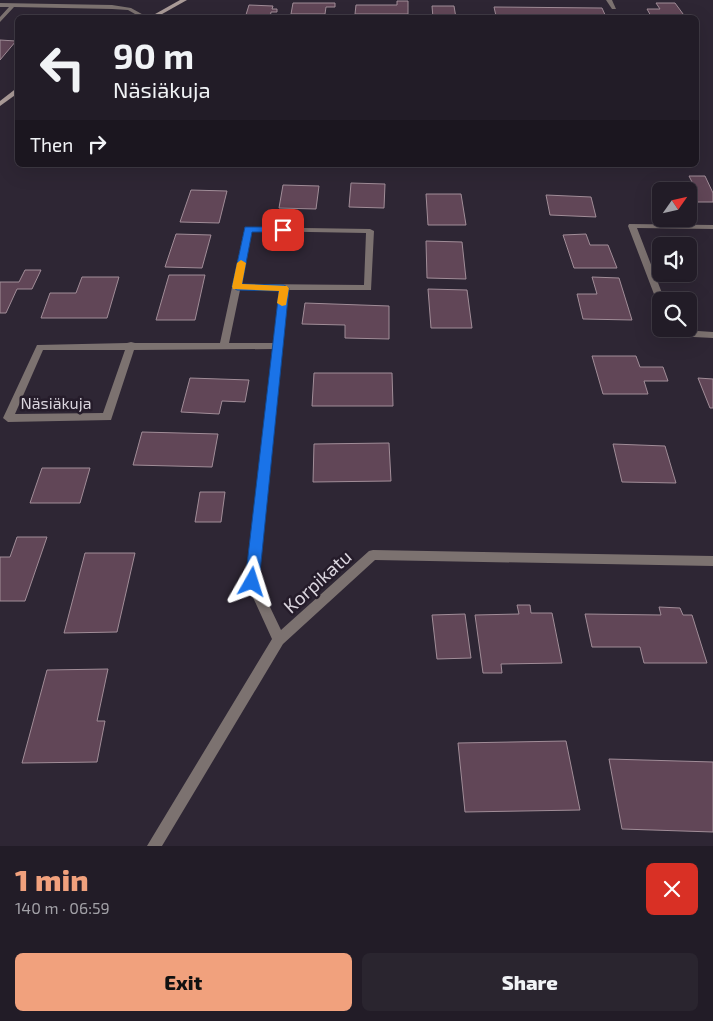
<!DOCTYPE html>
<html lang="en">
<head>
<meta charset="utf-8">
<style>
  body { margin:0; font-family:"Exo 2",sans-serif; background:#2a252f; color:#f1f3f6; height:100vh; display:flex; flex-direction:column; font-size:19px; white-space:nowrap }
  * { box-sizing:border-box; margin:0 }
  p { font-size:16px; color:#a2a1a7 }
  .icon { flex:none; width:28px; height:28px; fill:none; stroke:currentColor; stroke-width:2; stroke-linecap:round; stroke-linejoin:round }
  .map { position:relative; height:846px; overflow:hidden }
  .side { display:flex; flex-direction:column; background:#221c27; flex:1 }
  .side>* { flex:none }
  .banner { position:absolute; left:15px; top:15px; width:684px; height:152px; border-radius:8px; box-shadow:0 5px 20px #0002,0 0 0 1px #3f3a44; background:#221c27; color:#f1f3f6; overflow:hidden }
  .needle { width:32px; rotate:56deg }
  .buttons { position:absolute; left:652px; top:182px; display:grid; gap:10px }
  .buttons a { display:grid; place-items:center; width:45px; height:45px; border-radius:8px; background:#221c27; box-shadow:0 5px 20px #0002,0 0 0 1px #3f3a44; font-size:25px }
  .pin { position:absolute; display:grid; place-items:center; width:42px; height:42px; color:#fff; margin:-21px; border-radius:10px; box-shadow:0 2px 8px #0006 }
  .me { position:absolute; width:55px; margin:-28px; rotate:6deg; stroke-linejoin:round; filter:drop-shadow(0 0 4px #0008) }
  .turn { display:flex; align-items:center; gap:18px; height:105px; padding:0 15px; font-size:22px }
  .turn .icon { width:65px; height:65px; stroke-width:2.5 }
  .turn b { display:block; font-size:35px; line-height:42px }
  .then { display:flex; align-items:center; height:48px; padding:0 15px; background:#0003; gap:10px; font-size:19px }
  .round { display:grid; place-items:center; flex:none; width:52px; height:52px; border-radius:8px; background:#2a252f }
  .headline { display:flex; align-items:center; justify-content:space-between; height:85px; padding:0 15px }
  h1 { font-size:30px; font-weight:800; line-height:38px; color:#f1a17d }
  .action { display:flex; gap:10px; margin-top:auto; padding:10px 15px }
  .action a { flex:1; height:58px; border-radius:8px; background:#f1a17d; color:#111; font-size:20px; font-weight:800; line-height:58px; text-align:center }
  .action a+a { background:#2a252f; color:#f1f3f6 }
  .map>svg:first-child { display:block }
</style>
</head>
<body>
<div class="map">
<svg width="713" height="846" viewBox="0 0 713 846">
  <rect width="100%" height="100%" fill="#2e2634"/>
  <g fill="#614657" stroke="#a18d98">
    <polygon points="397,1 408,1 408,14 355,14 356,5 397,5"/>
    <polygon points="293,3 335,3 335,7 326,7 325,14 291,14"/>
    <polygon points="656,3 675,3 686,18 652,18 647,9 660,9"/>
    <polygon points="249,5 273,6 272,9 277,9 277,12 271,12 270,18 245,18"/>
    <polygon points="432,6 454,6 456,18 433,18"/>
    <polygon points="494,7 602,8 606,17 496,16"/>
    <polygon points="0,40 16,41 0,60"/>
    <polygon points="689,176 705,176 713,193 713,202 689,202 689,191 661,191 661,195 657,185 694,186"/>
    <polygon points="351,183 385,184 384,208 349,207"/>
    <polygon points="283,185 319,186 316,209 279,208"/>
    <polygon points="191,190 227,191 219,223 180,222"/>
    <polygon points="426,194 461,194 466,225 428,225"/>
    <polygon points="546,195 591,197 596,217 550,215"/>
    <polygon points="176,234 211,235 202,268 165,267"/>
    <polygon points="586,234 590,245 608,245 617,268 574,268 563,235"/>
    <polygon points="426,241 462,242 466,279 427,278"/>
    <polygon points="25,270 41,270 32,289 17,289 6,313 0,313 0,282 19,282"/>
    <polygon points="169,275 205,275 195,320 156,320"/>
    <polygon points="82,277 119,277 107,318 41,318 50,293 76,293"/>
    <polygon points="592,277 619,278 632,320 583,319 577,294 597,294"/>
    <polygon points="428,289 467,290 472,328 431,328"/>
    <polygon points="305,303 389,306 389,339 345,338 345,325 302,324"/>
    <polygon points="592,356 636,356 640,367 663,367 668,381 644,381 648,394 603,394"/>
    <polygon points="314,373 392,373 393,406 312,406"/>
    <polygon points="190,378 249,380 245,402 222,401 219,414 181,412"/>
    <polygon points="698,378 713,379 713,408 710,408"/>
    <polygon points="142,432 218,434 212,467 133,465"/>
    <polygon points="389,443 391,481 313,482 314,444"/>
    <polygon points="613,444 665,446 676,483 622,482"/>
    <polygon points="42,468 90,468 80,503 30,503"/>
    <polygon points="200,492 225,492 221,522 195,522"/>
    <polygon points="17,537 47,537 25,601 0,601 0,557 10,557"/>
    <polygon points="85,553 135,553 117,632 64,633"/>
    <polygon points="517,605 530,605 531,613 552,613 562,663 501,664 502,673 483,673 475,615 519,614"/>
    <polygon points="659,607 680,608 683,615 692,615 707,663 644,663 640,647 592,647 585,614 661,615"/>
    <polygon points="465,614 471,658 437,659 432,615"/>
    <polygon points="108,669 97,721 105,721 97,762 22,763 47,670"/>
    <polygon points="566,741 580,810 465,812 458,743"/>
    <polygon points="609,759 713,762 713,832 622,829"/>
  </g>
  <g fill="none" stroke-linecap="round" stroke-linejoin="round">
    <g fill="#7c7270" fill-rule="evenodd">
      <polygon points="606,0 612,0 616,9 612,9"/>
      <polygon points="0,3 112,5 131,8 149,18 142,18 128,10 112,9 14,7 0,22 0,17 9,7 0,7"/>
      <polygon points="629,224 713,225 713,229 637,228 665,301 661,301 661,305 657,302 628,226"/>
      <path d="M245,227L370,229L374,231L371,290H288L258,582L281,630L369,551L373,550L713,556V566L375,560L283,644L162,846H147L272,639L246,582L273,349L134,350L111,420L8,422L3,418L37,345L127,343L131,342L135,343H220ZM251,231L366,233L364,285L241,284ZM240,290H280L273,343H229ZM43,350H125L103,413L15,414Z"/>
      <polygon points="668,329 713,332 713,338 674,336 671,335"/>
    </g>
    <g fill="#aa9b98" fill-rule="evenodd">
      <polygon points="180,0 187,0 155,18 148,18"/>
      <polygon points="18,87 18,93 0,106 0,101"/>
    </g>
  </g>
  <polygon fill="#1a73e8" stroke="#114b97" points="245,227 283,227 287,230 283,232 252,232 242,284 284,285 289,288 259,582 257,586 252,588 247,586 245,582 279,291 237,290 232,287"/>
  <polygon fill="#f59e0b" points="241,260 246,263 242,284 287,286 289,288 286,305 282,306 277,303 279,291 233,289 232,287 237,263"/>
  <g text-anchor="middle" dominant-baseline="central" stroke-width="5" stroke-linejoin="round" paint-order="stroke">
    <g font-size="16" fill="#dad5de" stroke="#251c2a">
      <text x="56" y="402">Näsiäkuja</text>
    </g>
    <g font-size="19" fill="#dad5de" stroke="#251c2a">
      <text transform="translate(317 581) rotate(-42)">Korpikatu</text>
    </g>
  </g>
</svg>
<div class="buttons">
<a><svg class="needle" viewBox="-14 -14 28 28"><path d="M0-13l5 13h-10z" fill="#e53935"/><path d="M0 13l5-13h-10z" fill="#a2a1a7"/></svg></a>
<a><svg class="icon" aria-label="sound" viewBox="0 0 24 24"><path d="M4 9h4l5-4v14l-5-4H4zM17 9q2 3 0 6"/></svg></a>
<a><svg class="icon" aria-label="search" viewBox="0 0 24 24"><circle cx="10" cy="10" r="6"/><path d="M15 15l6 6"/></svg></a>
</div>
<div class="pin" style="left:283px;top:230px;background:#d93025"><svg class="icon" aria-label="arrive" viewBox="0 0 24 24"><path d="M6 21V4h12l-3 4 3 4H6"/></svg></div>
<svg class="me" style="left:252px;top:582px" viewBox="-20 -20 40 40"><path d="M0-17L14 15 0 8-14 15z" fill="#1a73e8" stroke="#fff" stroke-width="4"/></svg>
<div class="banner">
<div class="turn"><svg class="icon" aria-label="left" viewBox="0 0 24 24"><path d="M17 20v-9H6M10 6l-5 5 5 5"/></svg><div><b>90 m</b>Näsiäkuja</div></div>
<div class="then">Then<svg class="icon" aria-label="right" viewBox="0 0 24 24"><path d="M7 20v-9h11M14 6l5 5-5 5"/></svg></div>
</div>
</div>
<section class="side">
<div class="headline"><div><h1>1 min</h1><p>140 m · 06:59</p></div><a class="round" style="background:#d93025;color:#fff"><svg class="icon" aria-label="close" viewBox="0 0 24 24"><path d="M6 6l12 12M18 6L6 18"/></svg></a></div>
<div class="action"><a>Exit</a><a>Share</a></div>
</section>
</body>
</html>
